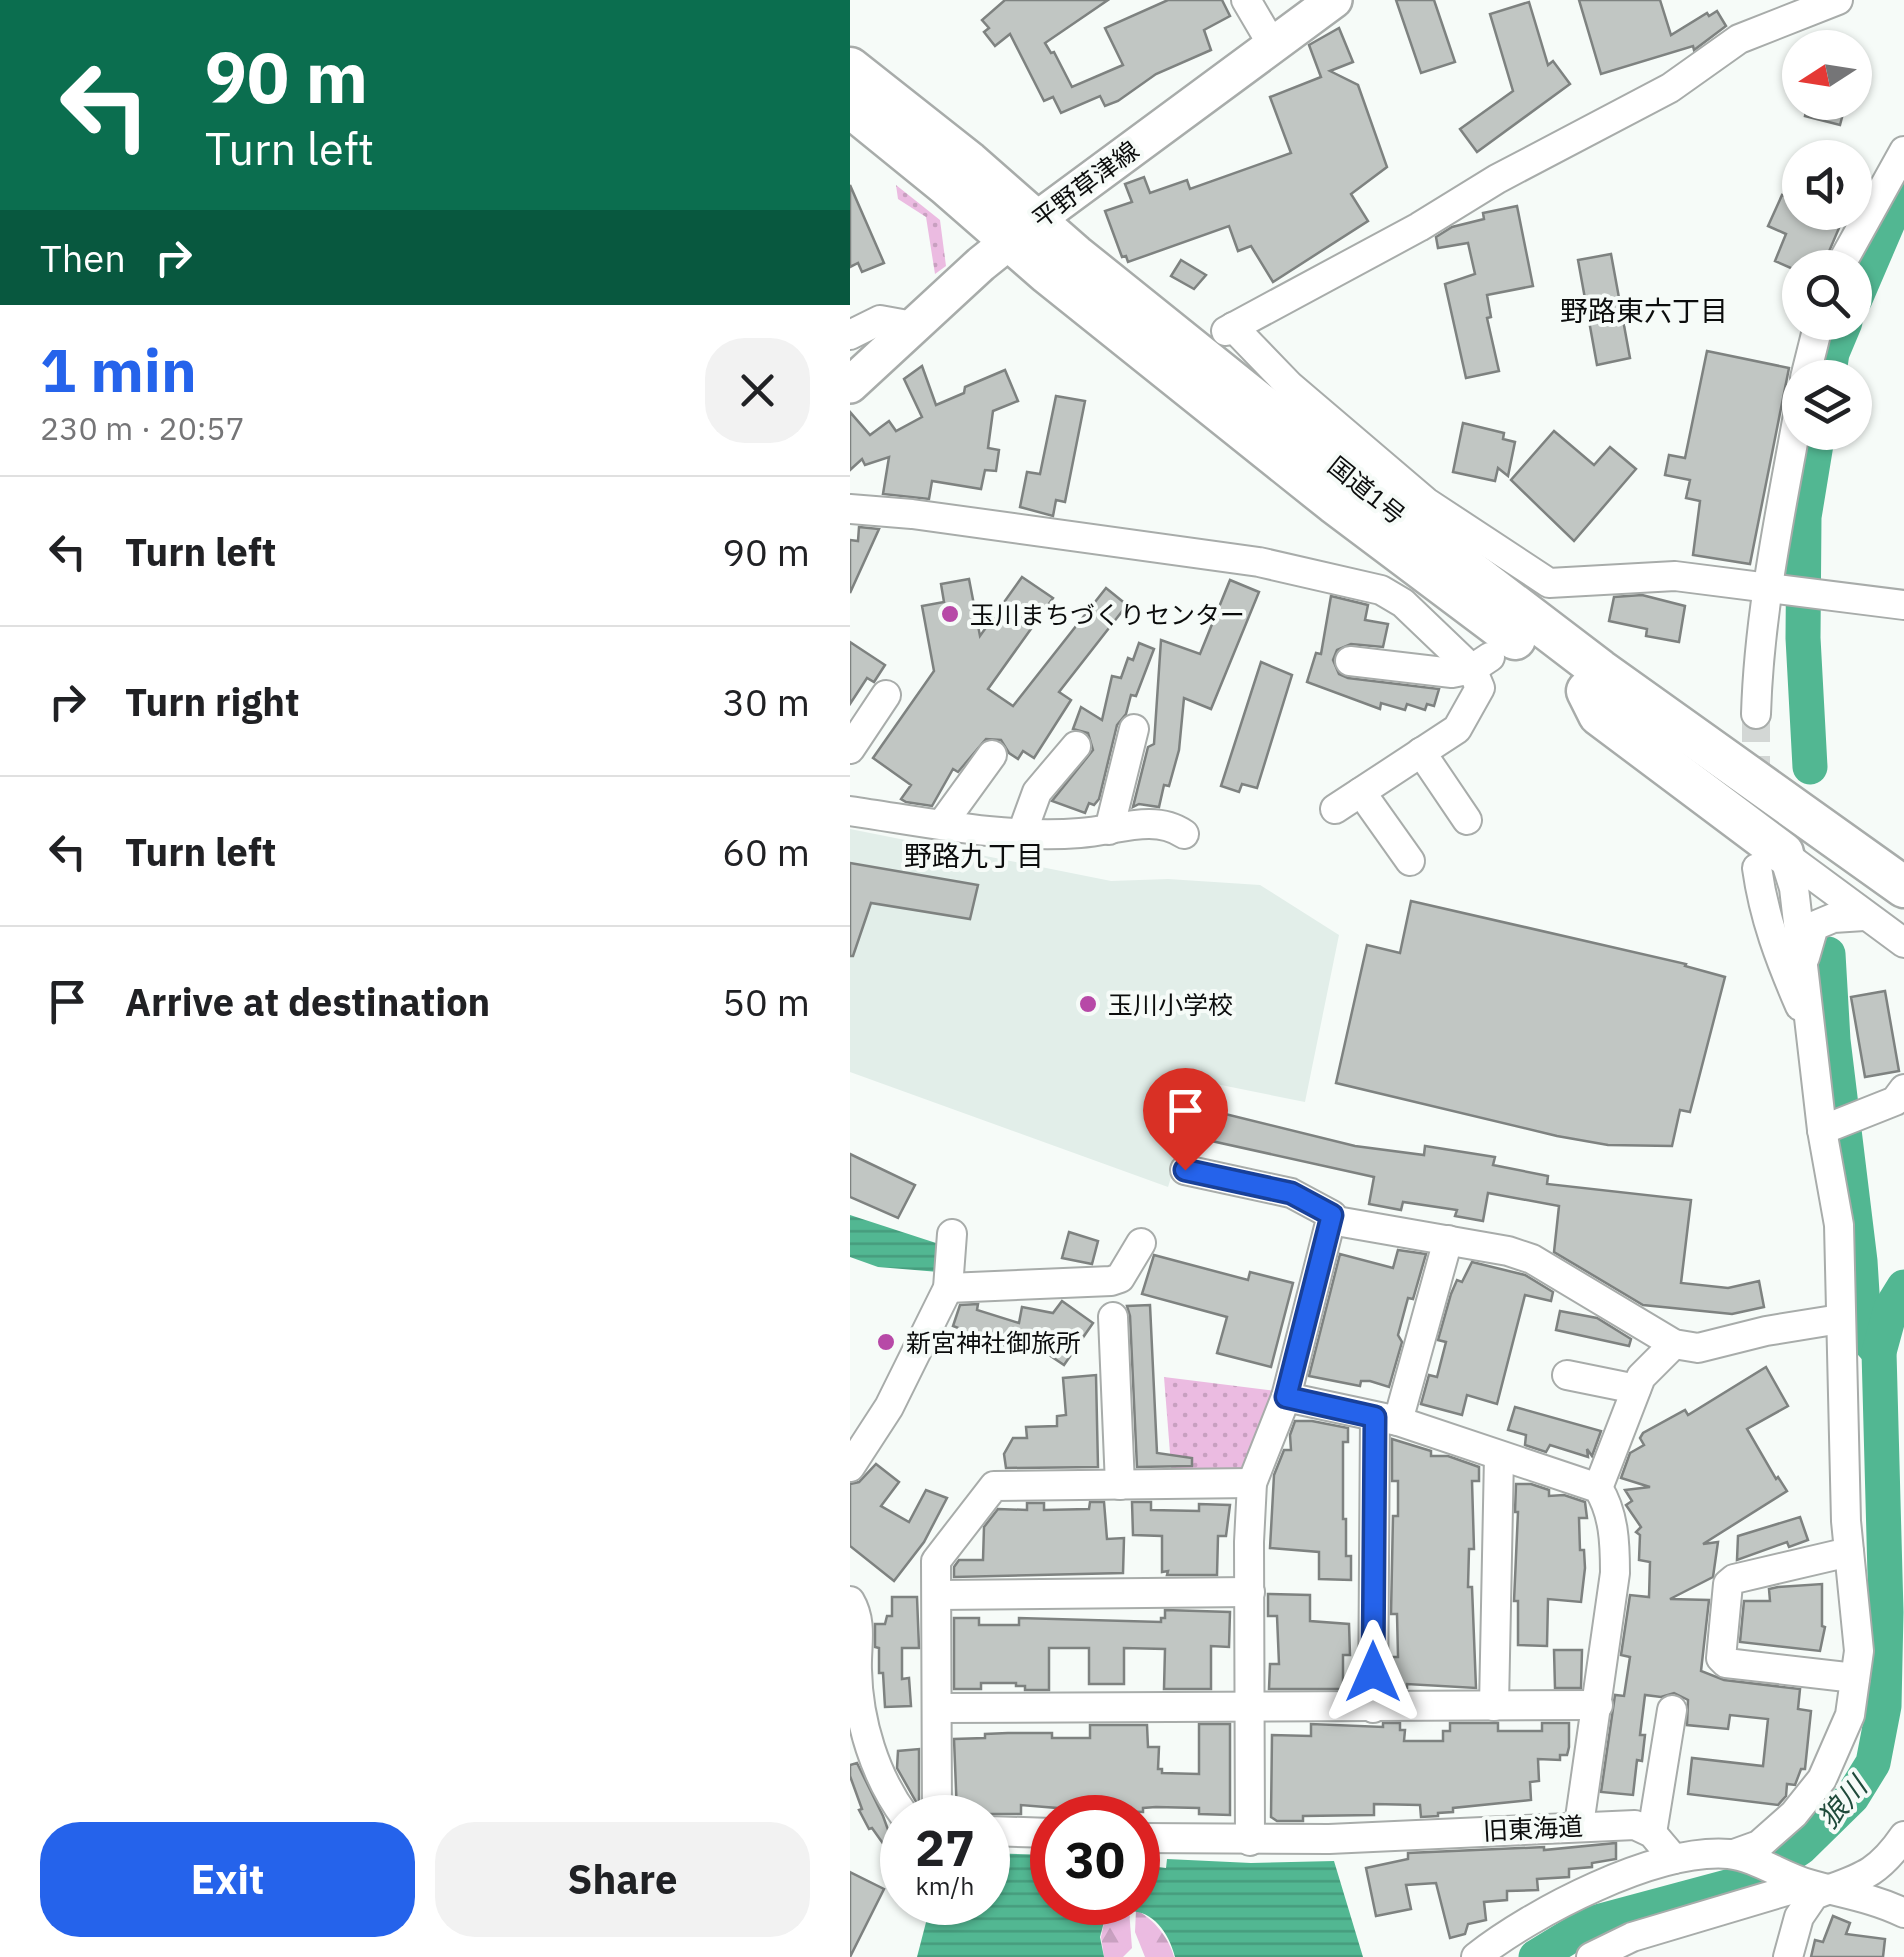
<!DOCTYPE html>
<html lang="en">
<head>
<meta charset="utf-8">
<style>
  body { margin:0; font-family:"IBM Plex Sans","Noto Sans JP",sans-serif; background:#f2f2f2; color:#202124; height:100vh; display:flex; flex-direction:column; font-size:38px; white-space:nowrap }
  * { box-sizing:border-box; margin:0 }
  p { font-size:32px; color:#757577 }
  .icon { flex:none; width:55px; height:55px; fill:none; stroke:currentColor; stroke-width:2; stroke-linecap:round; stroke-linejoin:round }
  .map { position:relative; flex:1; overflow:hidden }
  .details { display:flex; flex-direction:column; background:#fff; width:850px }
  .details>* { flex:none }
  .hud { background:#0b6e4f; color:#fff; overflow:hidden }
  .needle { width:65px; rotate:258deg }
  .controls { position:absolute; left:932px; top:30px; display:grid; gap:20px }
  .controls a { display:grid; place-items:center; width:90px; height:90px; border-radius:50%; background:#fff; box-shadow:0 2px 8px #0004; font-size:50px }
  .speed { position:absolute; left:30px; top:1795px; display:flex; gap:20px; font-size:50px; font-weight:700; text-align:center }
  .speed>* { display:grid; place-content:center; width:130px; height:130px; border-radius:50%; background:#fff; box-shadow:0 2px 8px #0004; line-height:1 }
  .speed small { font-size:25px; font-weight:400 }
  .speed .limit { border:15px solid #d22; background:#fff; color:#111 }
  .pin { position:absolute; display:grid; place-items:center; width:85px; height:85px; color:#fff; margin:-102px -42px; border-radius:50% 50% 50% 0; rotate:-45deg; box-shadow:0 0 10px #0007 }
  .pin .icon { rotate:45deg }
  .me { position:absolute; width:110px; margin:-55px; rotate:0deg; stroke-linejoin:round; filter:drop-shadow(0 0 8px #0008) }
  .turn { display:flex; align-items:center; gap:35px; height:210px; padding:0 40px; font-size:45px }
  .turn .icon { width:130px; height:130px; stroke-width:2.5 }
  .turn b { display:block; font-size:70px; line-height:85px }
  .then { display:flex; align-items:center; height:95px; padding:0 40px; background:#0003; gap:20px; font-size:38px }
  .round { display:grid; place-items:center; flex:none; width:105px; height:105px; border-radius:40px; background:#f2f2f2 }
  .headline { display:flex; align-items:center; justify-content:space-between; height:170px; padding:0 40px }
  h1 { font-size:60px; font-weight:800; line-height:75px; color:#2563eb }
  .action { display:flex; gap:20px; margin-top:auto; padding:20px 40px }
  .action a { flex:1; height:115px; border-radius:40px; background:#2563eb; color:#fff; font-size:40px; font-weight:800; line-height:115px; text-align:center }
  .action a+a { background:#f2f2f2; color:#202124 }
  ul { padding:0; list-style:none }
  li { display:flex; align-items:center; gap:30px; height:150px; padding:0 40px; border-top:2px solid #e0e0e0 }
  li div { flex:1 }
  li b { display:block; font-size:38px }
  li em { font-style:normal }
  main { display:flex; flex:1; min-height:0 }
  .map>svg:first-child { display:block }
</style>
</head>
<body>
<main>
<section class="details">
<div class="hud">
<div class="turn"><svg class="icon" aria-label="left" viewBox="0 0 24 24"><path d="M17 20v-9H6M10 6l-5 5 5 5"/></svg><div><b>90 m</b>Turn left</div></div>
<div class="then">Then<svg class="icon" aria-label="right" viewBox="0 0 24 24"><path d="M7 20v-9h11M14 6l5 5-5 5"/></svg></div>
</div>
<div class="headline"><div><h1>1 min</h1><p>230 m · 20:57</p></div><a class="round"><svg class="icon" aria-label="close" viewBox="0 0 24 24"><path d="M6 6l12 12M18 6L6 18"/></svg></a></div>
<ul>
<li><svg class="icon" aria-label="left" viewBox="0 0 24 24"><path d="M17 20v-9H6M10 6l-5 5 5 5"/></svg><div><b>Turn left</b></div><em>90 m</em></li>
<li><svg class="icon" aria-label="right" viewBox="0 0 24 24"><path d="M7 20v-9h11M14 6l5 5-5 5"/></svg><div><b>Turn right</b></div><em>30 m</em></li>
<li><svg class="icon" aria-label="left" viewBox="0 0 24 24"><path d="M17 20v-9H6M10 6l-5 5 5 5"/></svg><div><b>Turn left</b></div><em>60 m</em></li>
<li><svg class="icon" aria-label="arrive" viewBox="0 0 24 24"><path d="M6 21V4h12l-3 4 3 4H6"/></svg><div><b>Arrive at destination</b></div><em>50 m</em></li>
</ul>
<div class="action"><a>Exit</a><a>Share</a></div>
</section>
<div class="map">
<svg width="1054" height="1957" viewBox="0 0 1054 1957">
  <defs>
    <pattern id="green-dots" width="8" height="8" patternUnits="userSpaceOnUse" patternTransform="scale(2.5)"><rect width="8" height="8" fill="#ebbbe1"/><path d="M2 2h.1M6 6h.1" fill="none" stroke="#c8a0c0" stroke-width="1.8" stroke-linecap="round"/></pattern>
    <pattern id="forest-firs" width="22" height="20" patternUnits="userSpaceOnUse" patternTransform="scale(2.5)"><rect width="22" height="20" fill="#ebbbe1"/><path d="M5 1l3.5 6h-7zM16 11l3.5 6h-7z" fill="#c8a0c0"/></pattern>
    <pattern id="water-rules" width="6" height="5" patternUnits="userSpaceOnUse" patternTransform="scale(2.5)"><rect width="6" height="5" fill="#52b792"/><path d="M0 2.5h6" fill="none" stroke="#469c7d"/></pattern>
  </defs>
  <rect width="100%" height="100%" fill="#f6fbf8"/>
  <polygon fill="#e2eee9" points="0,829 261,881 318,879 410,885 489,935 455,1102 351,1081 318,1187 0,1072"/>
  <g fill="url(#green-dots)">
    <polygon points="46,185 90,220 96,266 85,274 76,217 48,199"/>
    <polygon points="314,1377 427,1391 397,1469 322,1478"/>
  </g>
  <g fill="url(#forest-firs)">
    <polygon points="279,1910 282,1948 273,1957 254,1957 251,1937 254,1923"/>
    <path d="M286,1910C304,1919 319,1938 324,1957H295L285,1932Z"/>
  </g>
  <g fill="url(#water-rules)">
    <polygon points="0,1215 86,1243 89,1272 28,1267 0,1257"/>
    <path d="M138,1853L202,1855V1902H288V1858H294L293,1865L316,1868L317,1859L401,1863L484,1861L513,1957H325C316,1921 287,1896 254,1922L250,1937L254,1957H67L81,1903L138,1902Z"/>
  </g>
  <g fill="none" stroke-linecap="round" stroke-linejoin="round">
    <g stroke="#52b792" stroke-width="35">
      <polyline points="1005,299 1054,185"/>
      <polyline points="978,378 982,353 995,322"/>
      <polyline points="960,767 953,638 954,517 968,432"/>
      <polyline points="978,954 983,1040 1010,1261 1014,1325 1018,1340 1029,1352"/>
      <polyline points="686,1957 740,1924 900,1881 950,1848 1002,1797 1023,1763 1034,1706 1036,1612 1029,1352 1041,1308 1054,1287"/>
    </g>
  </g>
  <g fill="#c1c6c3" stroke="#7e8280" stroke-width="2.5">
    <polygon points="155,0 258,0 195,43 201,53 204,52 222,87 273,65 255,28 318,0 372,0 380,16 354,30 361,50 306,74 268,101 255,106 250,96 211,113 203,97 194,101 160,34 145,46 134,32 139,28 132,20"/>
    <polygon points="546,0 584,0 605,62 571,73"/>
    <polygon points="729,0 810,0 821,35 857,13 859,16 867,11 876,26 844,50 843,46 751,74"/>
    <polygon points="679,2 698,65 703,61 720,84 627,152 610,129 663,91 640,14"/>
    <polygon points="489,28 503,62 480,71 508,85 537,167 501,194 518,221 423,282 401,246 388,251 379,226 278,262 276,256 272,257 255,211 282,202 275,184 294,177 300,193 337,180 340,189 441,153 420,97 471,77 459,45"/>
    <polygon points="958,102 996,102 990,125 955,116"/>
    <polygon points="0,185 34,263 12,272 8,263 0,267"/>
    <polygon points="932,195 950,203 950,212 972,212 992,221 972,268 950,268 950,272 925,261 936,234 918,226"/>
    <polygon points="667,206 683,286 637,295 641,317 637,318 649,371 616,378 595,284 625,274 618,243 588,248 586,237 602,227 634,219 633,213"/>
    <polygon points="761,254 780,358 747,365 728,260"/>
    <polygon points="331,260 356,275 344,289 321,276"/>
    <polygon points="857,351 939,368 900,564 843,555 850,501 836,498 840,480 815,475 819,455 835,458"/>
    <polygon points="72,366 86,405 114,393 115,387 155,370 168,401 143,411 138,448 149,450 146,471 135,470 131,489 82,481 79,499 33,494 39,457 15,465 12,459 0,470 0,412 20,435 39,421 46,431 72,417 54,379"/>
    <polygon points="206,396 235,401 215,502 206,500 203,516 170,507 177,472 190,474"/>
    <polygon points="613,423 654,433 653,439 665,442 658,476 648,468 645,481 603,472"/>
    <polygon points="704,431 744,465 760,447 786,469 724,541 661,480"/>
    <polygon points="9,527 29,529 0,593 0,540 8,541"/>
    <polygon points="172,577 203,598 138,689 163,706 256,588 277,605 209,692 221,700 184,758 173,751 168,759 159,753 151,740 136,739 108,772 103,769 82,806 56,802 51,799 61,785 23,758 84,671 72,606 94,602 91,584 119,579 130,636"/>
    <polygon points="380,580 409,592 361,709 334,698 329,750 319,786 314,785 309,807 289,804 283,807 298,747 304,744 311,640 350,654"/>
    <polygon points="792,595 835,606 829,642 796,636 797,629 759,621 764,597"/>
    <polygon points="481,596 518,605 515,620 538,624 533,647 501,644 487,650 483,660 489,674 498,678 589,689 584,706 577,704 575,710 557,704 555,710 531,703 530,709 457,682 466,653 471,654"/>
    <polygon points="0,642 35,665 24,682 17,678 0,704"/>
    <polygon points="289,643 304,649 286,696 281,695 276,714 267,725 249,799 244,805 239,803 235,813 202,801 243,750 238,733 223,729 231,707 252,720 262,676 271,678 278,658 283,660"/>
    <polygon points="411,662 442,675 407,788 392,784 389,792 371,786"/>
    <polygon points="0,863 128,885 120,919 21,903 3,956 0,956"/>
    <polygon points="561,901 836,964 835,966 875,977 840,1112 830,1110 822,1146 758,1145 707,1136 486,1083 517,945 550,953"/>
    <polygon points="1035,991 1049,1071 1015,1077 1001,997"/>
    <polygon points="363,1111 505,1146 574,1155 575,1146 645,1157 643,1165 698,1176 697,1184 841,1200 831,1283 878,1288 909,1281 914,1307 882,1314 793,1305 704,1252 709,1206 638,1193 633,1221 605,1216 607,1210 553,1202 551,1210 519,1204 524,1177 357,1140"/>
    <polygon points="0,1154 65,1185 48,1218 0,1197"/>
    <polygon points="219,1232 248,1241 242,1264 212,1258"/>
    <polygon points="548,1250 576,1254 563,1299 558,1298 548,1335 552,1342 539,1387 520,1381 511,1381 510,1386 459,1376 490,1254 543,1268"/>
    <polygon points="304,1255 398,1280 400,1272 443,1283 421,1367 367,1353 377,1317 292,1294"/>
    <polygon points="622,1262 675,1275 703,1292 701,1301 675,1295 647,1404 617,1395 612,1415 571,1404 579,1375 587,1377 596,1342 588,1340 601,1294 607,1280 612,1282"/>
    <polygon points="212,1301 243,1323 214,1365 199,1355 144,1343 142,1349 108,1338 111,1329 103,1326 110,1305 128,1304 127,1310 169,1323 172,1307 203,1313"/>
    <polygon points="300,1305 307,1453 342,1458 342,1466 287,1467 280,1316 277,1306"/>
    <polygon points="710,1311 747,1318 781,1339 779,1346 706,1330"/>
    <polygon points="916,1367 938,1406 897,1429 926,1479 928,1477 937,1491 853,1544 868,1542 863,1577 820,1599 859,1600 851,1671 874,1680 950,1689 948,1709 961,1711 955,1769 951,1769 945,1785 937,1784 936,1796 928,1805 838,1794 842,1758 913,1766 918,1719 880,1715 878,1729 837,1725 838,1700 824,1693 811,1697 795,1695 790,1735 795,1735 792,1761 787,1760 783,1795 751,1792 765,1695 774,1696 780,1657 771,1655 780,1595 799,1597 800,1562 789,1560 790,1535 786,1532 791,1527 776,1505 782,1501 775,1490 800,1487 771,1478 780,1453 794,1445 790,1438 793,1433 835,1410 838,1415"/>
    <polygon points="246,1375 248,1467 156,1468 154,1454 163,1438 177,1438 176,1427 207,1426 207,1416 216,1415 213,1378"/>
    <polygon points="665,1407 751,1431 742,1456 737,1449 738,1457 700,1445 696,1452 675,1445 676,1435 658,1430"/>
    <polygon points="445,1421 462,1421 498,1428 498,1442 493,1442 493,1519 496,1519 496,1556 501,1556 501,1580 469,1579 469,1552 420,1548 424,1475 434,1450 441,1450 440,1435"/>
    <polygon points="542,1439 581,1451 581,1456 598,1456 629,1467 629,1481 622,1481 624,1549 619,1549 618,1587 622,1587 626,1688 557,1684 557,1688 541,1688 541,1657 548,1657 547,1614 541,1614 543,1516 548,1516 548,1481 542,1481"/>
    <polygon points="26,1464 49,1482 31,1506 59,1522 76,1490 97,1498 74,1542 44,1581 0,1546 0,1484 9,1482"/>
    <polygon points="666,1484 681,1484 699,1490 699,1496 714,1495 735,1502 737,1518 729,1518 730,1550 734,1550 735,1568 731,1602 698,1599 697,1646 668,1645 668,1601 664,1601 668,1512 665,1512"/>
    <polygon points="240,1502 254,1502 257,1539 274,1538 273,1573 104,1577 104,1567 109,1560 133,1560 134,1527 148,1509 177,1510 177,1503 194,1503 194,1510 239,1509"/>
    <polygon points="282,1502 301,1502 301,1510 349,1511 349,1504 380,1505 376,1536 368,1536 367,1575 317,1575 318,1571 312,1572 312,1536 283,1535"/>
    <polygon points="950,1517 958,1540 939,1547 937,1542 887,1560 888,1536"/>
    <polygon points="972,1584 972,1626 975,1627 970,1651 890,1642 894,1601 920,1601 919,1589 928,1587"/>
    <polygon points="418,1594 460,1595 460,1621 499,1624 500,1655 493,1655 493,1689 419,1689 420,1664 429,1664 427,1616 418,1616"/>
    <polygon points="42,1597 67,1597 69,1648 52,1648 52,1679 59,1678 61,1706 35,1707 33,1673 29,1673 29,1648 25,1647 25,1624 35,1624 37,1616 42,1616"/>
    <polygon points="315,1610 380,1612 379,1647 361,1646 361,1689 314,1689 315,1649 274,1648 274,1684 239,1684 239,1648 199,1648 199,1690 175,1690 175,1686 166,1686 166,1683 131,1683 131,1689 104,1689 104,1618 129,1618 129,1625 169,1625 169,1618 311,1622 311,1618 315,1618"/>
    <polygon points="704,1650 732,1650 731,1688 705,1688"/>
    <polygon points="533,1723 550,1723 550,1730 555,1730 554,1741 593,1741 593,1731 600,1731 600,1723 648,1723 648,1731 692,1731 692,1723 719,1723 719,1747 717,1755 710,1755 710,1760 688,1759 689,1781 680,1782 681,1800 603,1808 603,1812 588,1813 588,1816 571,1817 570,1805 524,1804 524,1815 453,1816 453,1821 427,1821 421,1817 422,1735 461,1736 461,1724 533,1727"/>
    <polygon points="349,1724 380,1724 380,1815 349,1814 349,1808 306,1807 293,1808 293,1812 264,1811 264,1818 224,1818 207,1817 207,1808 171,1805 171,1814 107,1814 104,1739 135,1738 135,1734 158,1733 202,1733 202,1738 240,1738 240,1725 297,1725 298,1747 309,1747 308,1769 312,1769 312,1773 349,1774"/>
    <polygon points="69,1749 69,1807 47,1768 48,1751"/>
    <polygon points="7,1763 33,1816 48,1857 44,1859 22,1828 19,1829 9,1810 12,1809 0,1776 0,1765"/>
    <polygon points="766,1843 766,1859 742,1863 742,1867 719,1869 719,1877 687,1879 688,1890 657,1891 657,1900 634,1902 636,1920 618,1924 615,1934 600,1938 586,1883 556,1885 561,1909 526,1916 516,1868 558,1859 558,1853 694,1847 694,1850"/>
    <polygon points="0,1872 34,1889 0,1957"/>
    <polygon points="983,1916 1000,1923 996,1934 1035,1939 1033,1957 961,1957 965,1940 973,1942"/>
  </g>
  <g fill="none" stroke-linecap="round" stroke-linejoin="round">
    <polyline stroke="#d3d7d5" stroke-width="28" stroke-dasharray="28 14" stroke-linecap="butt" points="906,714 906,791"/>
    <defs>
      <g id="minor">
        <polyline points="396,0 423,46"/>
        <polyline points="989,268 1054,151"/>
        <polyline points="383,327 440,386 576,502 699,583 825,576 1054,605"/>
        <polyline points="376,331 569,227 647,179 820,88 889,39 988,0"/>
        <polyline points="0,335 30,320 63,326"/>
        <polyline points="955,378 969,322"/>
        <polyline points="0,509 62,514 409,562 531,590 553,603 622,669 630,688 607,729 485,809"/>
        <polyline points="500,661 602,673 622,669 640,657"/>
        <path d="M906,714C909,610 932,506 950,404"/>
        <polyline points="0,749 36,695"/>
        <polyline points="571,752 617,820"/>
        <polyline points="511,792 560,861"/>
        <path d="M0,811C76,822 154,839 230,833C265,831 304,813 334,834"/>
        <polyline points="92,824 142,755"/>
        <polyline points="259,830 284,729"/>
        <polyline points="172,833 187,792 226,746"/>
        <polyline points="935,855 1054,943"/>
        <path d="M907,868C914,918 930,960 950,1006"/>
        <polyline points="955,957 964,926 983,918 1014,916"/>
        <polyline points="972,1130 1045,1101 1054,1089"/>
        <polyline points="335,1170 441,1193 482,1215 436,1397"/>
        <polyline points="492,1222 658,1251 682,1259 824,1344 848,1348 916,1331 990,1319"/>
        <polyline points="98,1288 261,1281 270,1278 291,1243"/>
        <polyline points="263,1317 270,1485"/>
        <polyline points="717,1375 786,1389"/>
        <polyline points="548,1421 598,1240"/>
        <polyline points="0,1467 39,1407 98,1288 102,1234"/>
        <polyline points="748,1488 791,1377 824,1344"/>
        <polyline points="999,1552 884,1579 878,1584 871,1658 876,1663 1005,1678"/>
        <polyline points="87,1595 400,1592"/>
        <path d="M0,1601C13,1623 6,1646 7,1670C8,1721 25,1777 56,1818"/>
        <polyline points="644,1706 649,1456"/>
        <polyline points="87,1708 748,1705"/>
        <polyline points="523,1708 525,1417"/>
        <polyline points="87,1818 86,1561 144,1486 402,1483"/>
        <polyline points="138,1831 202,1833"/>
        <polyline points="802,1833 822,1710"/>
        <polyline points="288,1838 479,1839 785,1825 802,1833 824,1859"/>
        <path d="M400,1841L399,1542L402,1483L436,1397L548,1421L748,1488C764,1513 765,1543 765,1573L729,1825"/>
        <polyline points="884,1854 909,1845 944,1814 972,1779 1000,1715 1009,1651 996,1521 989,1225 972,1130 944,888 933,853"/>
        <path d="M626,1957C683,1912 806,1848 879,1854C906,1857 933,1877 959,1884C990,1893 1024,1898 1054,1913"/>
        <polyline points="741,1957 782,1937 936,1891 963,1886"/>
        <path d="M938,1957L949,1917L964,1895C1008,1878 1026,1877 1054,1836"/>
      </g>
      <polyline id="major" points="0,385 131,264 186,220 484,0"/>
      <g id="highway">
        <polyline points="0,68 119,162 225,255 577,538 750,670 1054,887"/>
        <polyline points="0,107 96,185 198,274 484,503 665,639"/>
        <polyline points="737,691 749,715 933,853"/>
      </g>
    </defs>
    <use href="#minor" stroke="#a8acaa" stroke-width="32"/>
    <use href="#major" stroke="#a8acaa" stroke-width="40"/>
    <use href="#highway" stroke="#a8acaa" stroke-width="45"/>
    <use href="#minor" stroke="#fff" stroke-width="28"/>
    <use href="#major" stroke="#fff" stroke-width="35"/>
    <use href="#highway" stroke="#fff" stroke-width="40"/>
  </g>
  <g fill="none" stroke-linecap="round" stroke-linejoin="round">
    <defs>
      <polyline id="route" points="335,1170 441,1193 482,1215 436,1397 525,1417 523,1672"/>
    </defs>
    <use href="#route" stroke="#184099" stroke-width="25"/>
    <use href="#route" stroke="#2563eb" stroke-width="18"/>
  </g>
  <g fill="#b749a7" stroke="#f6fbf8" stroke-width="4">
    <circle cx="100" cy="614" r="10"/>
    <circle cx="238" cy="1004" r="10"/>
    <circle cx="36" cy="1342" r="10"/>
  </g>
  <g text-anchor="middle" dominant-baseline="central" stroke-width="8" stroke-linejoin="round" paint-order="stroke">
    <g font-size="25" fill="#0c0d0d" stroke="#f6fbf8">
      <text transform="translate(235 184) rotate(-37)">平野草津線</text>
      <text transform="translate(517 490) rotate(39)">国道1号</text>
      <text transform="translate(683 1828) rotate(-3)">旧東海道</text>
    </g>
    <g font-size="25" fill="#0c0d0d" stroke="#f6fbf8" text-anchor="start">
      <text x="120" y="614">玉川まちづくりセンター</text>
      <text x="258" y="1004">玉川小学校</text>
      <text x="56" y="1342">新宮神社御旅所</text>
    </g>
    <g font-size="28" fill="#0c0d0d" stroke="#f6fbf8">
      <text x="794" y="310">野路東六丁目</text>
      <text x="124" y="855">野路九丁目</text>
    </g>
    <g font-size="28" font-style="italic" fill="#204b3b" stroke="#f6fbf8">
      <text transform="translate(992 1802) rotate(-49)">狼川</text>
    </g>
  </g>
</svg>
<div class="controls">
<a><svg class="needle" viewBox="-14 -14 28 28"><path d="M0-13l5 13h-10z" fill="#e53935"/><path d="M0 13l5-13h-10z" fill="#757577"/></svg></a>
<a><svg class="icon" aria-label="sound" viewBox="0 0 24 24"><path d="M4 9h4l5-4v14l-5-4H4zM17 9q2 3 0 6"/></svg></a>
<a><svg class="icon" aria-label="search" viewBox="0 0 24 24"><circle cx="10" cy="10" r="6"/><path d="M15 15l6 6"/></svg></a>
<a><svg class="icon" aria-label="layers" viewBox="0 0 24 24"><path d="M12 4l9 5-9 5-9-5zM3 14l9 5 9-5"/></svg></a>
</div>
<div class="speed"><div>27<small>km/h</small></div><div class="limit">30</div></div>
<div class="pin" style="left:335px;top:1170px;background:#d93025"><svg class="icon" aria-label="arrive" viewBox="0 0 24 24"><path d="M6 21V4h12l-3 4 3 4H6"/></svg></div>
<svg class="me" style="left:523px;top:1672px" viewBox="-20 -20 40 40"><path d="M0-17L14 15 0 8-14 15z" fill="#2563eb" stroke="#fff" stroke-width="4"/></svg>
</div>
</main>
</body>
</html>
